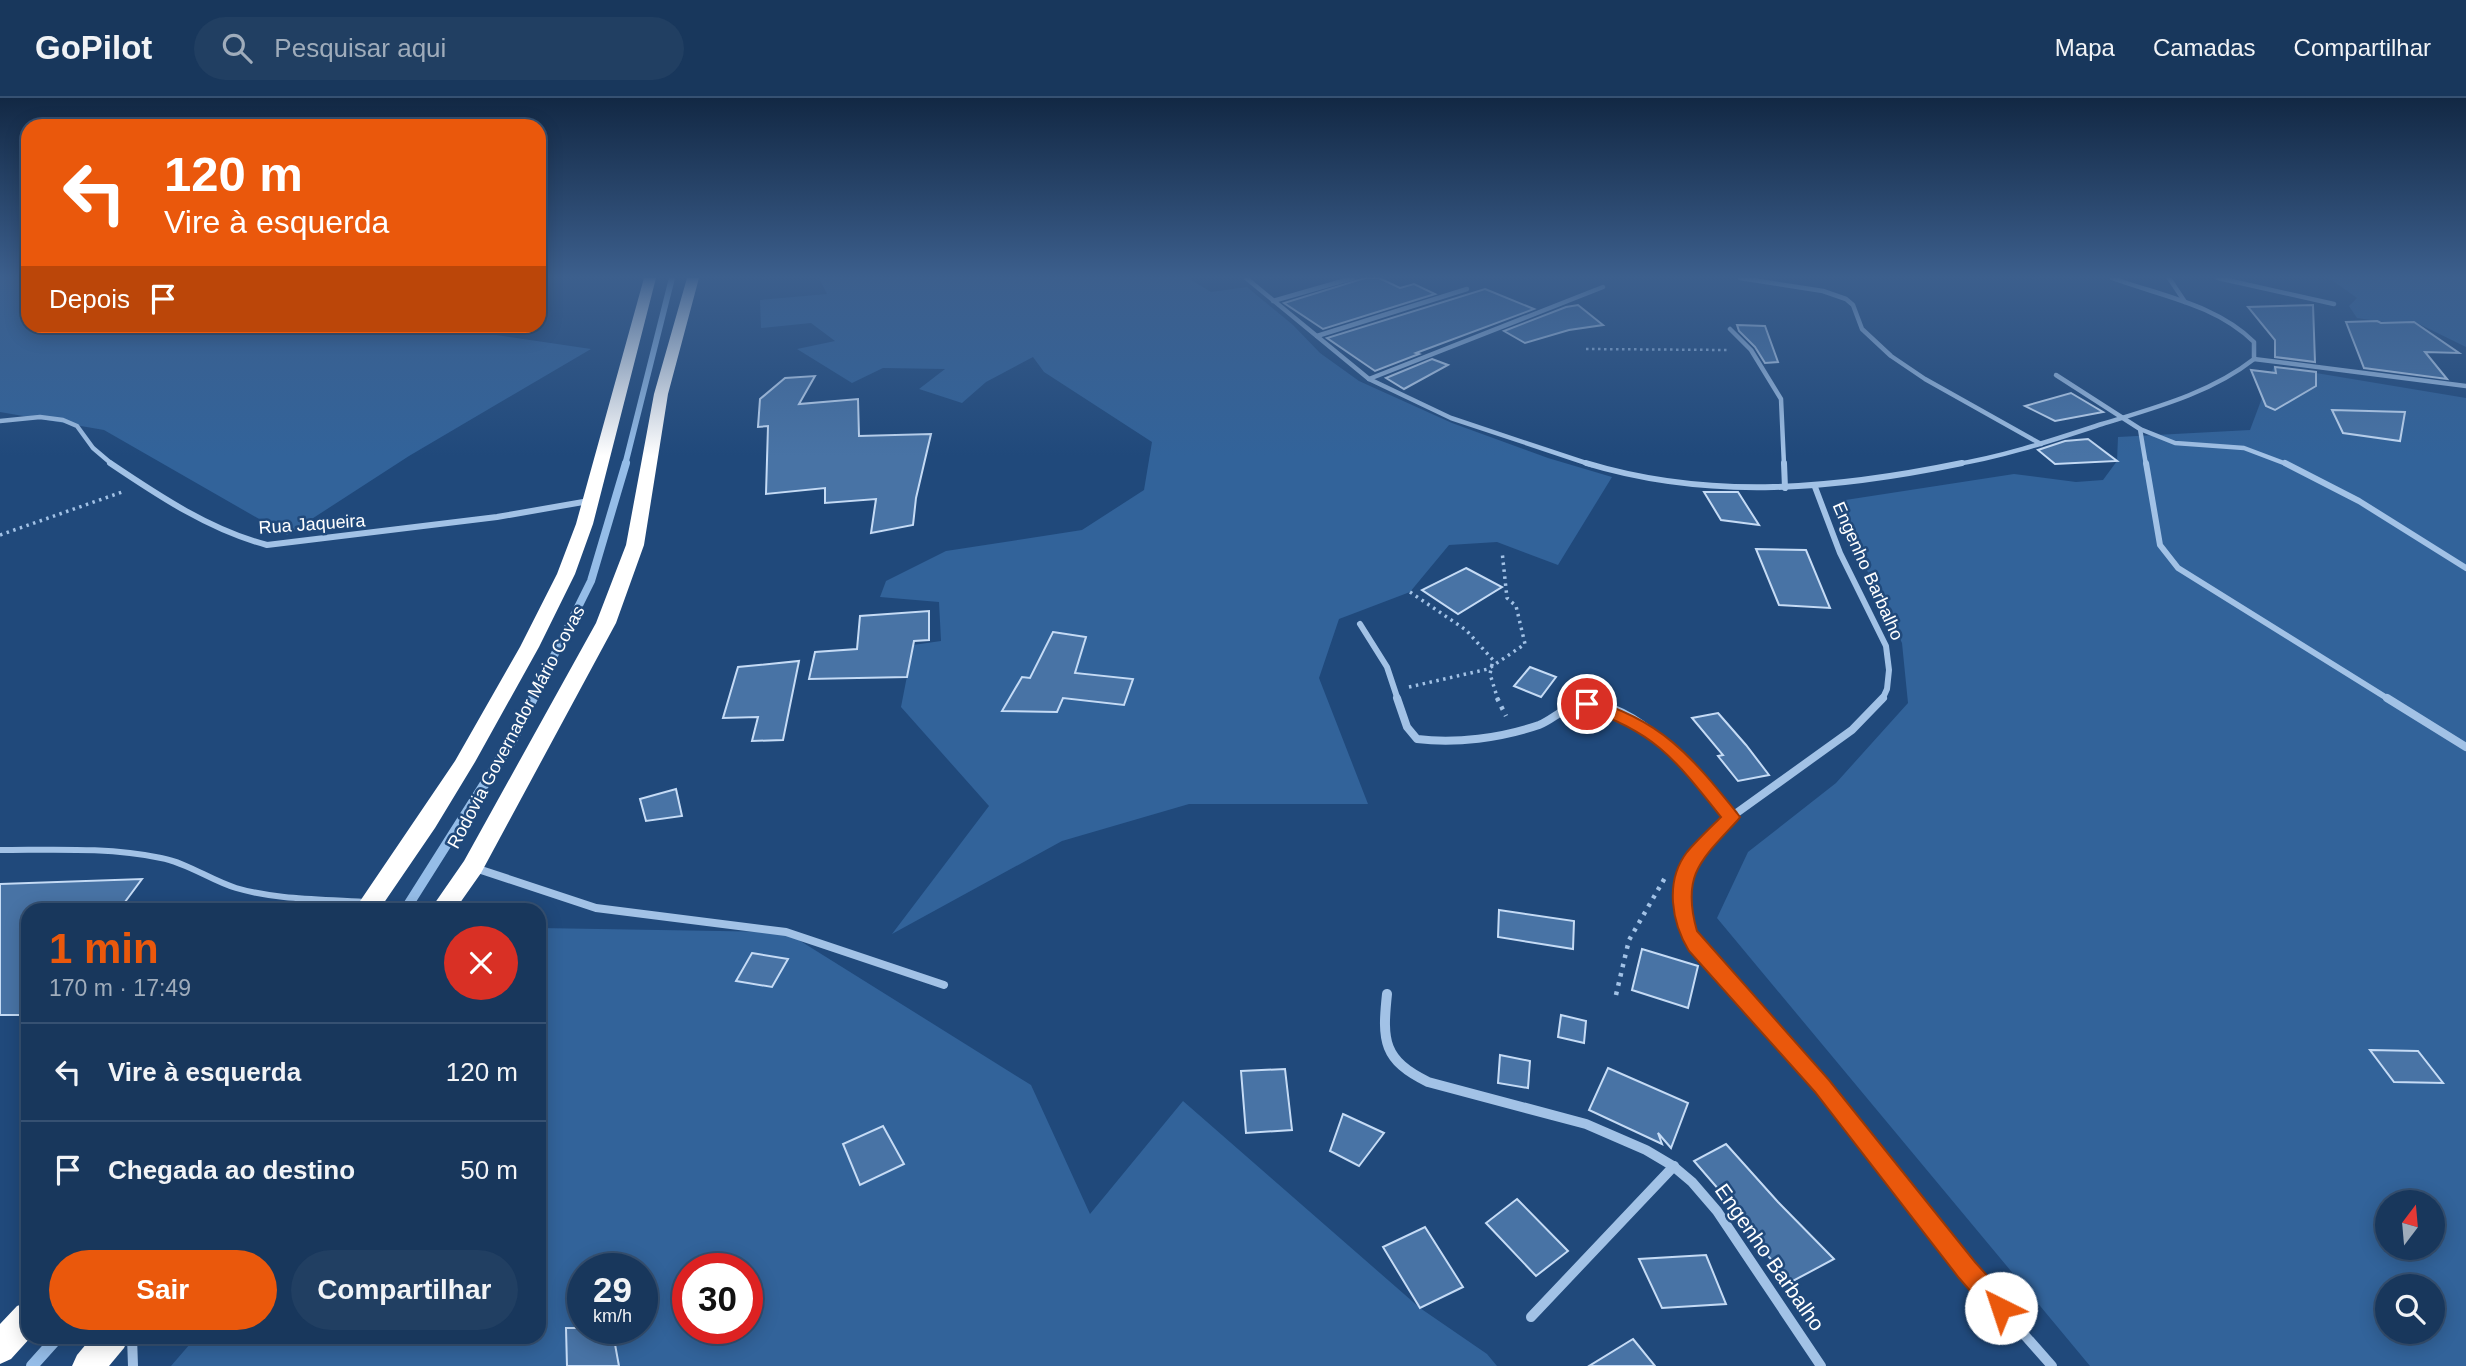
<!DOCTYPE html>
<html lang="pt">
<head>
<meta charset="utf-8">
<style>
  body { margin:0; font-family:Arial,sans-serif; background:#213f62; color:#f1f3f6; height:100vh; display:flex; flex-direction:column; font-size:26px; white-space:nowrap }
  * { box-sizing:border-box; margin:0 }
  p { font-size:23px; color:#9facbb }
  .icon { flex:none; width:38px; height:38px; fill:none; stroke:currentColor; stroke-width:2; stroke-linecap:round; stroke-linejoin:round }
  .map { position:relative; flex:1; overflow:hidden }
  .drawer { position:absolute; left:21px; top:805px; width:525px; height:441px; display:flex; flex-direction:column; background:#18375c; border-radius:21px; box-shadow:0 4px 18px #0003,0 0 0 2px #365172 }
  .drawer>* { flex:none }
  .banner { position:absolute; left:21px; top:21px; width:525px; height:214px; border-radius:21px; box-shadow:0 4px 18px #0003,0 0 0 2px #365172; background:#ea580c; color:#fff; overflow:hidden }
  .needle { width:46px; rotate:16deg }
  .fabs { position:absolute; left:2375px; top:1092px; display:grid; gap:14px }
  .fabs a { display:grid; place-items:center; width:70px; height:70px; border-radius:50%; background:#18375c; box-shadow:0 4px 18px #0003,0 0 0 2px #365172; font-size:35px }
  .speed { position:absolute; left:567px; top:1155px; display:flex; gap:14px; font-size:35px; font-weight:700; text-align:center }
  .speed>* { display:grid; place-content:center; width:91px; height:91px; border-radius:50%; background:#18375c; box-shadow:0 4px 18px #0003,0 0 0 2px #365172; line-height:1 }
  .speed small { font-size:18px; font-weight:400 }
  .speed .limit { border:10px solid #d22; background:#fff; color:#111 }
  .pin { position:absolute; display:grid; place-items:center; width:60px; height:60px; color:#fff; margin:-30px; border:4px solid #fff; border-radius:50%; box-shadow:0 2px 7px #0007 }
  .me { position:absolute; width:77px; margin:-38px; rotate:319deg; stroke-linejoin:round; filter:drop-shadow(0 0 5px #0008) }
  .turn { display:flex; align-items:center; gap:24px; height:147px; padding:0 28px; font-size:32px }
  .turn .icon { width:91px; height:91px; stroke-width:2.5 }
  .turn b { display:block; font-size:49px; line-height:60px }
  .then { display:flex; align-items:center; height:66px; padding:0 28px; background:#0003; gap:14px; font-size:26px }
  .round { display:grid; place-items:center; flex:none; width:74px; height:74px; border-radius:37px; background:#213f62 }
  .summary { display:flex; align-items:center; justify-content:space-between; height:119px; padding:0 28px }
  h1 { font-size:42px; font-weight:700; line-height:52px; color:#ea580c }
  .primary-button { display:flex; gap:14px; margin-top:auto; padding:14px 28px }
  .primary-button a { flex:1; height:80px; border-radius:42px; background:#ea580c; color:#fff; font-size:28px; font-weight:700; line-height:80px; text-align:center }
  .primary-button a+a { background:#213f62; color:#f1f3f6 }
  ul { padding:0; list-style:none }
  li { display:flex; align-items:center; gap:21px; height:98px; padding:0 28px; border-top:2px solid #365172 }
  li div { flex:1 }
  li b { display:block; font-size:26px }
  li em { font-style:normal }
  header { display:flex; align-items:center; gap:42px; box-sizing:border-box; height:98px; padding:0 35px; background:#18375c; border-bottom:2px solid #365172 }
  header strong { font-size:33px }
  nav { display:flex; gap:38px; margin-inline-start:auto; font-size:24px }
  .search { width:490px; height:63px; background:#213f62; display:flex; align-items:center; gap:18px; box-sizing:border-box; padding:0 24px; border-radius:38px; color:#9facbb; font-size:26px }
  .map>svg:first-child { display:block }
</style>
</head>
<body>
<header>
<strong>GoPilot</strong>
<div class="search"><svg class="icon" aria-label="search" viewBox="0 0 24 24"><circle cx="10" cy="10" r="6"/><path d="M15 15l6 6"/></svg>Pesquisar aqui</div>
<nav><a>Mapa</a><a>Camadas</a><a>Compartilhar</a></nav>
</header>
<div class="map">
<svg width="2466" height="1268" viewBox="0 0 2466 1268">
  <rect width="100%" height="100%" fill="#20497b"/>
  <g fill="#32639a" fill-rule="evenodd">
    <polygon points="0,180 28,180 28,228 435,228 591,251 409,358 287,437 104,332 0,314"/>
    <polygon points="819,180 1188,180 1211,194 1247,189 1293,227 1320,255 1359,283 1452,325 1548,360 1612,379 1558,467 1497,444 1449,447 1410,494 1339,521 1319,580 1368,706 1189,706 1062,743 892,836 989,708 901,609 913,547 941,543 939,504 880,499 886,483 946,453 1082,432 1144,392 1152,344 1044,274 1033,259 986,284 962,305 919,291 945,271 883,270 852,285 797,251 835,243 811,225 761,230 760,202 827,196"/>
    <polygon points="2329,180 2466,180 2466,249 2415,224 2391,225 2357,220 2349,208 2357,200"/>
    <path d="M2274,268L2466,300V1268H2090L1717,820L1748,754L1836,685L1908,605L1902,545L1862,462L1839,403L2014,376L2076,384L2103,382L2117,363L2118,339L2250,332ZM2387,1104H2432V1150H2387ZM2387,1188H2432V1234H2387Z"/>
    <path d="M539,830L786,834L1031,987L1090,1116L1183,1003L1420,1210L1487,1256L1497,1268H171L196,1239H539ZM583,1171H642V1230H583ZM688,1171H747V1230H688Z"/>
  </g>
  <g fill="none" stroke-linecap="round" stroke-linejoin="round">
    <polyline stroke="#95bde8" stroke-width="6" points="625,367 672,180"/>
    <polyline stroke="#95bde8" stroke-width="8" points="532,602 591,483 626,365"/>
    <polyline stroke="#95bde8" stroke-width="10" points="405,812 513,641 533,600"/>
    <polyline stroke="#95bde8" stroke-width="12" points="32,1268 58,1239"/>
  </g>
  <g fill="#4873a5" stroke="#c5dbf5" stroke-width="2">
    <polygon points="1365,180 1379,180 1400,190 1414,186 1435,196 1323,231 1284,205"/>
    <polygon points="1485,191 1534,211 1416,255 1419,256 1375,273 1327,240"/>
    <polygon points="1578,207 1603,227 1569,232 1525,245 1504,233 1566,209"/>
    <polygon points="2313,207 2315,264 2275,259 2275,242 2248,209"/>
    <polygon points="2377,223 2381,225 2414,224 2459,255 2425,254 2447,281 2364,270 2346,224"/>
    <polygon points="1737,227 1765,228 1778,264 1765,265 1755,249 1739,233"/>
    <polygon points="1432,261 1448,267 1404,291 1386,280"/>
    <polygon points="2275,269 2316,274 2316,288 2275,312 2266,308 2251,272 2276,275"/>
    <polygon points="815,278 799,306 858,301 859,338 931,336 916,400 913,427 871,435 876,401 825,405 825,390 766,396 768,328 758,329 760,301 785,280"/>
    <polygon points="2071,295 2103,314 2055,323 2025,308"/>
    <polygon points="2332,312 2405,314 2400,343 2343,335"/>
    <polygon points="2088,341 2117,363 2055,366 2038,352 2065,343"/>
    <polygon points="1704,394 1738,394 1759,427 1721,422"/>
    <polygon points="1756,451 1806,452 1830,510 1779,507"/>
    <polygon points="1466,470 1502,489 1458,516 1422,492"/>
    <polygon points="929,513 929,542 914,543 907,579 809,581 815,554 857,551 860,518"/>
    <polygon points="1053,534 1086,539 1075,575 1133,581 1124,607 1063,600 1057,614 1002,613 1022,579 1030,580"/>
    <polygon points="799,563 783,642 752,643 758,619 723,620 738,569"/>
    <polygon points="1530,569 1556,579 1541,599 1514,588"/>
    <polygon points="1718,615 1746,647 1769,677 1738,683 1718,658 1723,657 1692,620"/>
    <polygon points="676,691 682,718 646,723 640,701"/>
    <polygon points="142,781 119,812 28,812 28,917 0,917 0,786"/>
    <polygon points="1499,812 1574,823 1573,851 1498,839"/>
    <polygon points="1642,851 1698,868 1688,910 1632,892"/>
    <polygon points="752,855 788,861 772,889 736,883"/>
    <polygon points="1561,917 1586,923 1584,945 1558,939"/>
    <polygon points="2370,952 2418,953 2443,985 2394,984"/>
    <polygon points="1500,957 1530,963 1528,990 1498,985"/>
    <polygon points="1608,970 1688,1005 1671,1050 1658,1035 1662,1046 1589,1012"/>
    <polygon points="1285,971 1292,1032 1246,1035 1241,973"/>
    <polygon points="1343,1016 1384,1035 1359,1068 1330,1053"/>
    <polygon points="883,1028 904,1066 860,1087 843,1046"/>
    <polygon points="1726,1046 1778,1104 1834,1161 1791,1184 1740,1126 1746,1123 1694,1063"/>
    <polygon points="1517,1101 1568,1153 1536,1178 1486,1125"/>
    <polygon points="1425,1129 1463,1189 1420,1210 1383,1149"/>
    <polygon points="1706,1157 1726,1206 1662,1210 1639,1161"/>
    <polygon points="566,1230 612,1230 619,1268 567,1268"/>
    <polygon points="1633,1241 1655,1268 1589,1268"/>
  </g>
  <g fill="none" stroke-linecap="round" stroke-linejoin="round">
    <polyline stroke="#a2c2e6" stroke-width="2.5" stroke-dasharray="2.5 3.5" stroke-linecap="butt" points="1586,251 1729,252"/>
    <g stroke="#a2c2e6" stroke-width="3.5" stroke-dasharray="2.5 4.5" stroke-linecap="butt">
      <polyline points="0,437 125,393"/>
      <polyline points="1410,494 1466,532 1493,562 1490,576 1498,602"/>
      <polyline points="1409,589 1488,571 1525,546 1516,508 1507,500 1502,453"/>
    </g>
    <g stroke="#a2c2e6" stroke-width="4.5" stroke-dasharray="3.5 6" stroke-linecap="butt">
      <polyline points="1497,600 1506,618"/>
      <polyline points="1616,897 1629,842 1666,778"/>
    </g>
    <path stroke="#a2c2e6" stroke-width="6" d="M0,752C53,752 108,749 161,760C188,765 210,782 236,790C277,802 321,801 364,804"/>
    <g stroke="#a2c2e6" stroke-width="4.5">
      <polyline points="1246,180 1369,281 1451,320 1592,367"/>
      <polyline points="1740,180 1823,193 1846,201 1853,207 1862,231 1891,258 1925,281 2041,346"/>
      <polyline points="2169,180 2185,204"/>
      <polyline points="2218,180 2334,206"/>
      <polyline points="1273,203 1353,180"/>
      <polyline points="1730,231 1751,252 1781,301 1784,367"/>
      <polyline points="1317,238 1467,191"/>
      <polyline points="2254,261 2466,288"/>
      <polyline points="2056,277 2140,331 2146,367"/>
      <polyline points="1369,281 1603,189"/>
      <polyline points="0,323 40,319 63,322 77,328 93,350 113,367"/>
      <polyline points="2140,331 2175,345 2244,350 2289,367"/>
      <path d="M1952,367C2003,359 2053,342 2102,326C2154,310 2211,295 2254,261V244C2215,206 2161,198 2112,180"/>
    </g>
    <g stroke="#a2c2e6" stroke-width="6">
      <path d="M110,365C159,398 210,432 267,447L497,419L589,403"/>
      <path d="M1586,365C1711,403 1836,391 1962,365"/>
      <polyline points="1784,365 1785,390"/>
      <polyline points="2146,365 2160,447 2178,470 2390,602"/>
      <polyline points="2285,365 2359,403 2466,470"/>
      <polyline points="1815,389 1840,455 1886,548 1889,572 1887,591 1882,602"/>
      <polyline points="1360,526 1387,569 1398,602"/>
    </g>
    <g stroke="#a2c2e6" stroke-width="8">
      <path d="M1397,600L1407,629L1417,641C1456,646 1501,640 1539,627C1552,622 1563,610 1577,607C1633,594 1701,681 1731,719"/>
      <polyline points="2387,600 2466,649"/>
      <polyline points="475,770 596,810 786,834 944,887"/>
      <polyline points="1740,897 1696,848 1682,819 1685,780 1692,760 1731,719 1852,632 1883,600"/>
    </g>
    <g stroke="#a2c2e6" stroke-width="10">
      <polyline points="1738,895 1822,988 1967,1172 2052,1268"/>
      <path d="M1387,896C1382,943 1383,962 1428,984L1586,1026L1646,1052L1673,1068L1692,1084L1717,1113L1821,1268"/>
      <polyline points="1531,1219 1674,1068"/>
      <polyline points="132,1239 133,1268"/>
    </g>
    <g fill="#fff" fill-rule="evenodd">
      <polygon points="644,180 656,180 593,426 575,476 539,549 475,664 435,730 379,812 354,812 455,663 520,549 557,476 576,426"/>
      <polygon points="687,180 699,180 668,296 644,447 616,525 481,775 455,812 430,812 464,763 596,525 626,447 654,296"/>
      <polygon points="28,1204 28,1239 31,1239 11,1261 0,1266 0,1226 17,1208"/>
      <polygon points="92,1239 129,1239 124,1250 109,1268 72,1268 77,1257"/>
    </g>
  </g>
  <linearGradient id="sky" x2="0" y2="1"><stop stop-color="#122844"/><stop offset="0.5" stop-color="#3c5f8d"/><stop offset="1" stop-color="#3c5f8d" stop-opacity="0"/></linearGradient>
  <rect width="2466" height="358" fill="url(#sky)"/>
  <path fill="#ea580c" stroke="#983908" stroke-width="2" d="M1587,601C1661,621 1691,658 1737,715L1740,719L1737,723C1701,762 1681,777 1697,833L1829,982L1975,1164L2009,1202L2013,1210L2009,1219L2001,1222L1993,1219L1959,1180L1815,994L1689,853C1672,825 1664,784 1687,754C1697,742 1710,730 1721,719C1675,661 1654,633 1582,610L1579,606Z"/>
  <g text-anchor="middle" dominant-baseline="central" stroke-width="5" stroke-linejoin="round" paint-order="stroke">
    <g font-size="18" fill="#fff" stroke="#20497b">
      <text transform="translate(312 426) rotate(-4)">Rua Jaqueira</text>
      <text transform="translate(1868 473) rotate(66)">Engenho Barbalho</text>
      <text transform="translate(516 629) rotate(-62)">Rodovia Governador Mário Covas</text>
    </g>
    <g font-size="21" fill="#fff" stroke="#20497b">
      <text transform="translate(1770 1159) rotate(55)">Engenho Barbalho</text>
    </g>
  </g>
</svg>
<div class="fabs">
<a><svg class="needle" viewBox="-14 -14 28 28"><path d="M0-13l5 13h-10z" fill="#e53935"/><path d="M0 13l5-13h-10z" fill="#9facbb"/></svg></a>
<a><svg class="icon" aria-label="search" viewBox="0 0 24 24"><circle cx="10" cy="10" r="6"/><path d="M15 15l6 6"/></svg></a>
</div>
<div class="speed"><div>29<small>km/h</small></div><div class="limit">30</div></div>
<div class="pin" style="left:1587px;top:606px;background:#d93025"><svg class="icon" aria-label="arrive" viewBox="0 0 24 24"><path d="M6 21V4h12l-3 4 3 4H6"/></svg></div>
<svg class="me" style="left:2001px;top:1210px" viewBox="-20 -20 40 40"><circle r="19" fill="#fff"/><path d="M0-13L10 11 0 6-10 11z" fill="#ea580c"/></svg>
<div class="banner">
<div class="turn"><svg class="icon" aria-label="left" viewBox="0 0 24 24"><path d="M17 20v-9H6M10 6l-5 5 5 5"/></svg><div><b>120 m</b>Vire à esquerda</div></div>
<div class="then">Depois<svg class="icon" aria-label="arrive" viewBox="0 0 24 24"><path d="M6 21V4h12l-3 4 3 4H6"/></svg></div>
</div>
<section class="drawer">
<div class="summary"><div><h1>1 min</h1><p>170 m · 17:49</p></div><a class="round" style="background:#d93025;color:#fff"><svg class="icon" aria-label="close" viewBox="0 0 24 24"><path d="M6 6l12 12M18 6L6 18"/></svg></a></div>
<ul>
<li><svg class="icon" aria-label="left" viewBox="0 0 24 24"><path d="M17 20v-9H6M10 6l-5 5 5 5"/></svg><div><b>Vire à esquerda</b></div><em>120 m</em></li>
<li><svg class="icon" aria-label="arrive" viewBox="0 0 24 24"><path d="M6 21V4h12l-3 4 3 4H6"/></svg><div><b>Chegada ao destino</b></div><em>50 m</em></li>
</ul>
<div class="primary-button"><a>Sair</a><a>Compartilhar</a></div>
</section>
</div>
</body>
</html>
